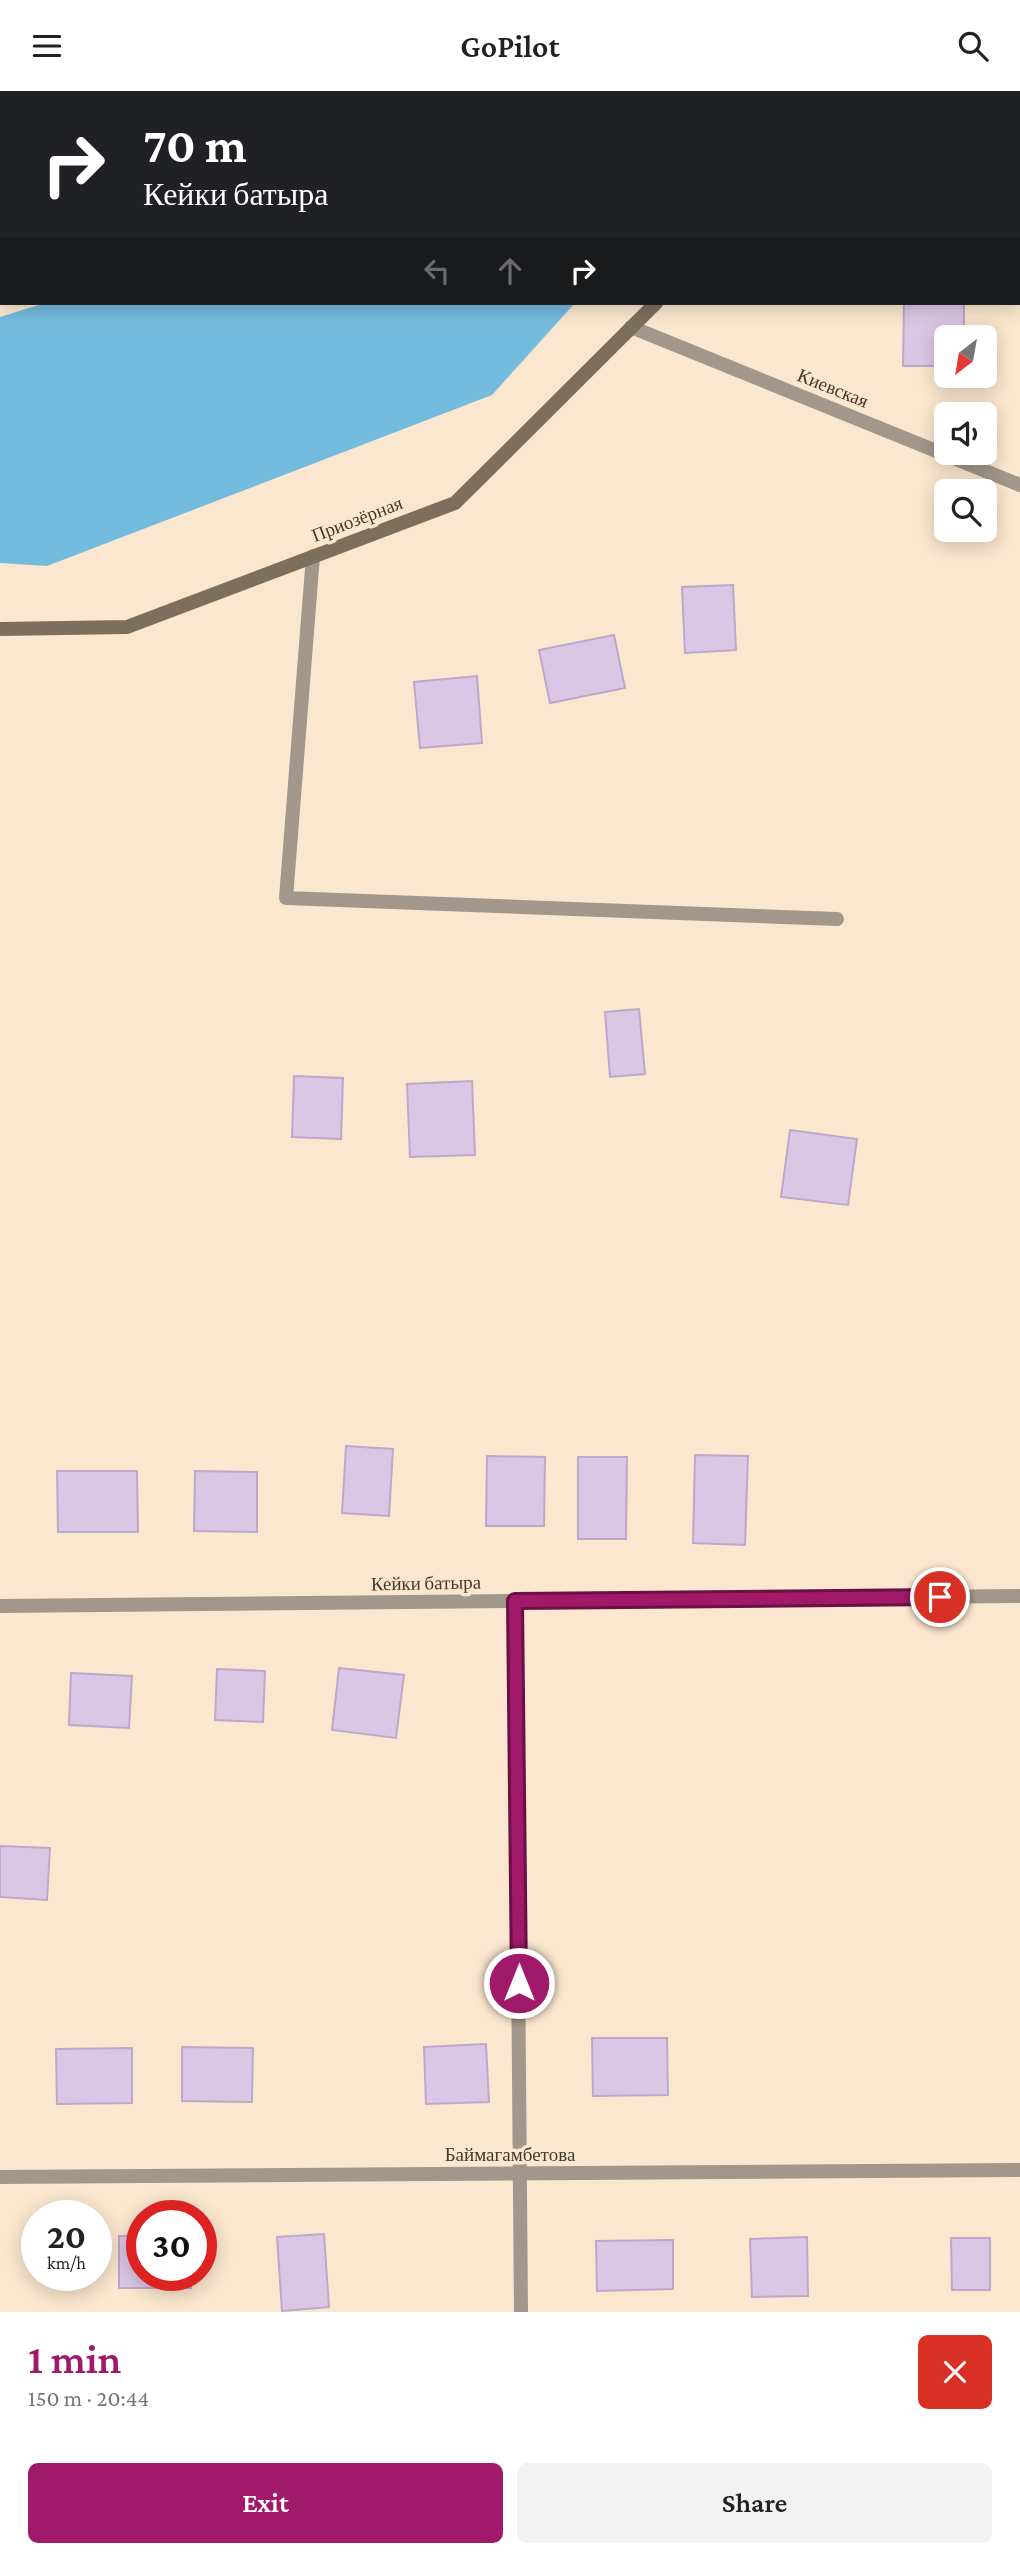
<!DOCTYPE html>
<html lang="en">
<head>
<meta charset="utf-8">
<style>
  body { margin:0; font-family:"Crimson Pro",serif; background:#f2f2f2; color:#222; height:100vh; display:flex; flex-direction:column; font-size:26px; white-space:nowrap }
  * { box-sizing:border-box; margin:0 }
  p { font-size:23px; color:#767676 }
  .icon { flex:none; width:38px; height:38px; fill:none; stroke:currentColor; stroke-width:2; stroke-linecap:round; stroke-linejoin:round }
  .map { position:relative; height:2221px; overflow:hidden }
  .panel { display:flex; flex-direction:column; background:#fff; flex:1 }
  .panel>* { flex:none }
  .banner { position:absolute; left:0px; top:0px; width:1020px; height:214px; box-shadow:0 4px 18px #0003; background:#202124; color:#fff; overflow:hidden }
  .needle { width:46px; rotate:211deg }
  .buttons { position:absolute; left:934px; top:234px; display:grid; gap:14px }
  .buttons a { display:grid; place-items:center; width:63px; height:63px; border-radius:10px; background:#fff; box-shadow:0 4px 18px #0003; font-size:35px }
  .speed { position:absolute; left:21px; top:2109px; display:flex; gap:14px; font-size:35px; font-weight:700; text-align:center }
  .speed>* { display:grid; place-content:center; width:91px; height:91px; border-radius:50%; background:#fff; box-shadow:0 4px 18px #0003; line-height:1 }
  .speed small { font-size:18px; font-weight:400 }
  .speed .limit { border:10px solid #d22; background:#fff; color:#111 }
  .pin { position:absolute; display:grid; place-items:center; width:60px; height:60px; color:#fff; margin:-30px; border:4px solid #fff; border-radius:50%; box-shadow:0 2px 7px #0007 }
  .me { position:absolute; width:77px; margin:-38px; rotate:0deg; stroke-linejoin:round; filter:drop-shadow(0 0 5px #0008) }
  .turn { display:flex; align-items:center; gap:24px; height:147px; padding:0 28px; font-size:32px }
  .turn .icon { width:91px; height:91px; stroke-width:2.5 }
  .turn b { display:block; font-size:49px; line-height:60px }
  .lanes { display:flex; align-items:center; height:66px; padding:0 28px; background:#0003; justify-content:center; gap:35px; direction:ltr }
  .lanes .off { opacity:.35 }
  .round { display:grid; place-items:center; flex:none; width:74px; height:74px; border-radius:10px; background:#f2f2f2 }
  .headline { display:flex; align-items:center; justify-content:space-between; height:119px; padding:0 28px }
  h1 { font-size:42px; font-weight:600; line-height:52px; color:#a01a69 }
  .cta { display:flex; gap:14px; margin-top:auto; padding:14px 28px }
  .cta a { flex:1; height:80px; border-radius:10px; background:#a01a69; color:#fff; font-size:28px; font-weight:600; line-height:80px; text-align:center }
  .cta a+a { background:#f2f2f2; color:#222 }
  header { display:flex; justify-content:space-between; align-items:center; height:91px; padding:0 28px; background:#fff; font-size:32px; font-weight:600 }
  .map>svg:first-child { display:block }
</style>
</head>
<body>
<header><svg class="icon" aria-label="menu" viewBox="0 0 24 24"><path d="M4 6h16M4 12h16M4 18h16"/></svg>GoPilot<svg class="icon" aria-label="search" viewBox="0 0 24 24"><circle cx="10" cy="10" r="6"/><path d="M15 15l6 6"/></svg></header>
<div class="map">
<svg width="1020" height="2221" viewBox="0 0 1020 2221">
  <rect width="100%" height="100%" fill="#fbe7cf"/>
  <g fill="#74bcde">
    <polygon points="121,0 769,0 120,2"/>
    <polygon points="45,212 575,212 492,304 47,475 0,472 0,226"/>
  </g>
  <g fill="#dcc6e5" stroke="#bea8c7" stroke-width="2">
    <polygon points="904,212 964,212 964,247 947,247 947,275 903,275"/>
    <polygon points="733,494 736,559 685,562 682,496"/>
    <polygon points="614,544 625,597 550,612 539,559"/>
    <polygon points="477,585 482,652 420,657 414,591"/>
    <polygon points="639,918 645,983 610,986 605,921"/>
    <polygon points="294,985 343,987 341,1048 292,1046"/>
    <polygon points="472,990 475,1064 410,1066 407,993"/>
    <polygon points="790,1039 857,1048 848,1114 781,1106"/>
    <polygon points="346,1355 393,1358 389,1425 342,1422"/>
    <polygon points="695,1364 748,1365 745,1454 693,1452"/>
    <polygon points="487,1365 545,1366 544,1435 486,1435"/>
    <polygon points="578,1366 627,1366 626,1448 578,1448"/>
    <polygon points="57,1380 137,1380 138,1441 58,1441"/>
    <polygon points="195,1380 257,1381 257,1441 194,1440"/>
    <polygon points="339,1577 404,1584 396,1647 332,1639"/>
    <polygon points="217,1578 265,1580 263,1631 215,1629"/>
    <polygon points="71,1582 132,1585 129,1637 69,1634"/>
    <polygon points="0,1755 50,1757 47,1809 0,1806"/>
    <polygon points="592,1947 667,1947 668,2004 593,2005"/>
    <polygon points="486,1953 489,2011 426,2013 424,1956"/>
    <polygon points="182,1956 253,1957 252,2011 182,2010"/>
    <polygon points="132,1957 132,2012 57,2013 56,1958"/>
    <polygon points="324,2143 329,2216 282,2220 277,2146"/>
    <polygon points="119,2145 142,2145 142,2184 191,2184 191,2197 119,2197"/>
    <polygon points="807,2146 808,2205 752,2206 750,2148"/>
    <polygon points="951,2147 990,2147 990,2199 952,2199"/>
    <polygon points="673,2149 673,2198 597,2200 596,2150"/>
  </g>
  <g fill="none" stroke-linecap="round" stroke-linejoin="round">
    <g stroke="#a1978a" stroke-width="14">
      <polyline points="631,236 1020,394"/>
      <polyline points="313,465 286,807 837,828"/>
      <polyline points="515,1510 521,2221"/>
      <polyline points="0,1515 1020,1505"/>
      <polyline points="0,2086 1020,2079"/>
    </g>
    <g stroke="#7d6f5c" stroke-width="14">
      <polyline points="866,2 867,0"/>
      <polyline points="0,538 127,536 455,412 656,212"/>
    </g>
  </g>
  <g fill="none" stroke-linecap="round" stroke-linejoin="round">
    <defs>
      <polyline id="route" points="519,1892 515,1510 940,1506"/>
    </defs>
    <use href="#route" stroke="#681144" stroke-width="18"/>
    <use href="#route" stroke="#a01a69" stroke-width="12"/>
  </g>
  <g text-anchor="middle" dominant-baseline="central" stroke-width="7" stroke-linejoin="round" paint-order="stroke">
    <g font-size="19" fill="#443a2e" stroke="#fbe7cf">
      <text transform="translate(833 297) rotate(22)">Киевская</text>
      <text transform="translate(357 428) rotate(-21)">Приозёрная</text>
      <text transform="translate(426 1492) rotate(-1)">Кейки батыра</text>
      <text x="510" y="2063">Баймагамбетова</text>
    </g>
  </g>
</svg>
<div class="buttons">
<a><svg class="needle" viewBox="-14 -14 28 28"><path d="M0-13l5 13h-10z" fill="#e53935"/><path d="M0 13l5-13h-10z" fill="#767676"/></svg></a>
<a><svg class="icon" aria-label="sound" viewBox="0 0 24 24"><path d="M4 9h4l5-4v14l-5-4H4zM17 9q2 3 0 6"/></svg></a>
<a><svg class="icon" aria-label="search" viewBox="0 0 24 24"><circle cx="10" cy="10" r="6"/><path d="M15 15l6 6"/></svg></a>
</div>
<div class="speed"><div>20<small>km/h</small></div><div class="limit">30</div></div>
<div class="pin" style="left:940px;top:1506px;background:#d93025"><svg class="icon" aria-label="arrive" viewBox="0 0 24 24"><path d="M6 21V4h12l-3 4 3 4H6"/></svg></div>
<svg class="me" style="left:519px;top:1892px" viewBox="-20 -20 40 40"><circle r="17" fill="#a01a69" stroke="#fff" stroke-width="3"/><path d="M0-11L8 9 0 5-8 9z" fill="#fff"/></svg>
<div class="banner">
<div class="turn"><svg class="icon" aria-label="right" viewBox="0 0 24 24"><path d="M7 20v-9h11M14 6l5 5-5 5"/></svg><div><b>70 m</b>Кейки батыра</div></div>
<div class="lanes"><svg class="icon off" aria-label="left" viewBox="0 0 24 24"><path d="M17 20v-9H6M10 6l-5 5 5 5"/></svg><svg class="icon off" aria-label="ahead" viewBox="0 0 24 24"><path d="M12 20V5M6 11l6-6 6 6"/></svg><svg class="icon" aria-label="right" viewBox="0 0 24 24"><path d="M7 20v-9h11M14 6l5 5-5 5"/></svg></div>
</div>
</div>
<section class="panel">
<div class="headline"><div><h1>1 min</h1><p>150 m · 20:44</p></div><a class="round" style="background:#d93025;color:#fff"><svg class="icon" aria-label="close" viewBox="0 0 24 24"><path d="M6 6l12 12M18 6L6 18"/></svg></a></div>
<div class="cta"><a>Exit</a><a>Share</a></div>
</section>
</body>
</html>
